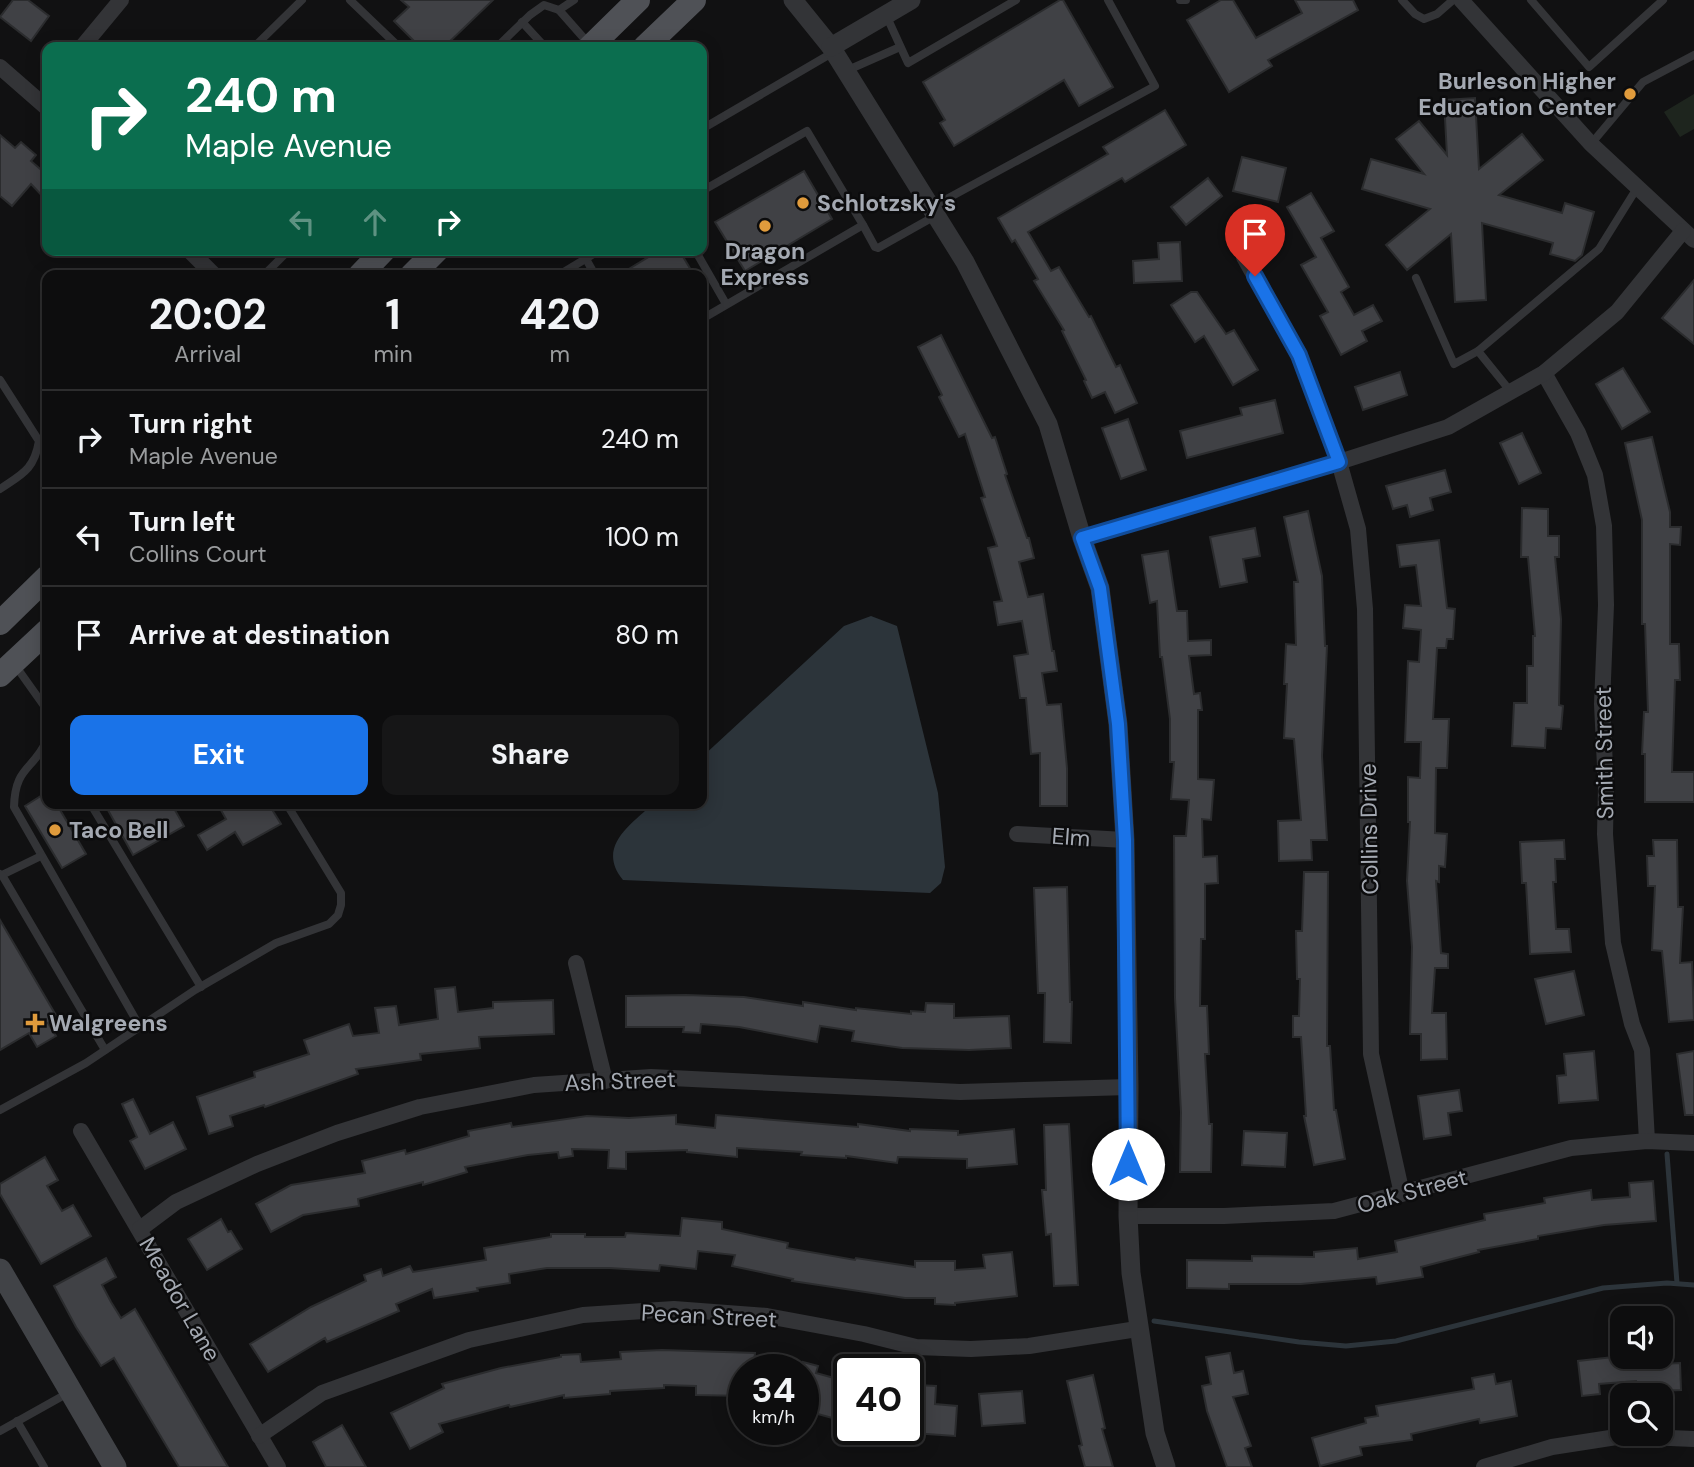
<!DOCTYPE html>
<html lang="en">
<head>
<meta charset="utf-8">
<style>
  body { margin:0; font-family:"DM Sans",sans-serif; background:#161617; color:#f1f3f6; height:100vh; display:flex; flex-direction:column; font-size:26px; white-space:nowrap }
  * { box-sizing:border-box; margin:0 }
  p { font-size:23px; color:#9a9c9e }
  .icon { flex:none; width:38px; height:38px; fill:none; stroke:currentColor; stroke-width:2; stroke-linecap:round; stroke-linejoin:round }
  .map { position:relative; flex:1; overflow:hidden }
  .sheet { position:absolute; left:42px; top:270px; width:665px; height:539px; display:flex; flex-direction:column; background:#0d0d0e; border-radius:14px; box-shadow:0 4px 18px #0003,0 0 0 2px #2d2d2e }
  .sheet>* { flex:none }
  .top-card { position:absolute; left:42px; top:42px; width:665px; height:214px; border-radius:14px; box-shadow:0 4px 18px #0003,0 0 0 2px #2d2d2e; background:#0b6e4f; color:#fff; overflow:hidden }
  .tools { position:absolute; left:1610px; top:1306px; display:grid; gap:14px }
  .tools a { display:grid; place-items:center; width:63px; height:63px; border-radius:14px; background:#0d0d0e; box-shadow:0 4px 18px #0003,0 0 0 2px #2d2d2e; font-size:35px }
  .speed { position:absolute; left:728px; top:1354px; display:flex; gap:14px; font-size:35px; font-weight:700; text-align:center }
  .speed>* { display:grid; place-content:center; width:91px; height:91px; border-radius:50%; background:#0d0d0e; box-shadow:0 4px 18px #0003,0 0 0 2px #2d2d2e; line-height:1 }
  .speed small { font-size:18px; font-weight:400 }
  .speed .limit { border:4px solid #111; border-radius:10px; background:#fff; color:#111 }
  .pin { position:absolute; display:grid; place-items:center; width:60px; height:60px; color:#fff; margin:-72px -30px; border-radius:50% 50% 50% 0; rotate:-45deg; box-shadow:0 0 7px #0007 }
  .pin .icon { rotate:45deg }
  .me { position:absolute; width:77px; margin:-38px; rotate:0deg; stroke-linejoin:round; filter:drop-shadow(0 0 5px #0008) }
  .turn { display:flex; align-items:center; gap:24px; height:147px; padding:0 28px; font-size:32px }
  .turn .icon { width:91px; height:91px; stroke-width:2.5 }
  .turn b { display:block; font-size:49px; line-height:60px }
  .lanes { display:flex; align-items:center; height:66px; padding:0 28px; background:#0003; justify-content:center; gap:35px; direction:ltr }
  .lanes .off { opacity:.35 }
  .eta { display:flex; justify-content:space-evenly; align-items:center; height:119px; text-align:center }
  .eta b { font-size:42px; font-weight:700; line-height:49px }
  .primary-button { display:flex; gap:14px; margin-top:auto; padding:14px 28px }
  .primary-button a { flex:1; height:80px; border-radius:14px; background:#1a73e8; color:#fff; font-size:28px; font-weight:700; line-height:80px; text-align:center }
  .primary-button a+a { background:#161617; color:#f1f3f6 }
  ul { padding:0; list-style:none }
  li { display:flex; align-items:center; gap:21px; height:98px; padding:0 28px; border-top:2px solid #2d2d2e }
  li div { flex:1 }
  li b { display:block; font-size:26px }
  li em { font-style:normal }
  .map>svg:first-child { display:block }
</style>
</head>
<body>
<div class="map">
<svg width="1694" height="1467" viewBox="0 0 1694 1467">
  <rect width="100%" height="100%" fill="#111112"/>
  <polygon fill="#1e251e" points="1694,94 1694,129 1680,137 1664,112"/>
  <path fill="#2c343a" d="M871,616L897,626L938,793L945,867L941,883L930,893L623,880C596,847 630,825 654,803H702V757L844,626Z"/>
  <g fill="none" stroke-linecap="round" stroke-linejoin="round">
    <g stroke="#2c343a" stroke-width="5">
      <polyline points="1667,1154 1677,1283"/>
      <polyline points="1154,1321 1299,1342 1346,1346 1396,1341 1603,1288 1667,1283 1694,1285"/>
    </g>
  </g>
  <g fill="#404145" stroke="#2b2c2e" stroke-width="2">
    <polygon points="13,0 28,0 49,16 31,41 0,17"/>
    <polygon points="401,0 493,0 444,47 420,47 394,21 409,7"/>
    <polygon points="1060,0 1063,0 1113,87 1079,106 1064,80 954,146 940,123 945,120 923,82"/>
    <polygon points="1221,0 1233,0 1256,38 1302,13 1295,0 1353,0 1358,10 1268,60 1272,66 1229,92 1187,20"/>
    <polygon points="1475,98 1479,169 1522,134 1543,160 1499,195 1562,213 1565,203 1594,212 1582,255 1575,261 1550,254 1553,243 1482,223 1486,300 1455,302 1451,234 1407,270 1386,245 1430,209 1362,189 1371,159 1424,174 1396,139 1419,121 1447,155 1444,100"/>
    <polygon points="1165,110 1186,145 1125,182 1122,178 1028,232 1051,271 1059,267 1089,317 1091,316 1116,367 1120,365 1137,403 1115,413 1105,392 1092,398 1084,381 1086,380 1062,331 1064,330 1034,281 1038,279 1015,240 1012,242 998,218 1108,154 1103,147"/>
    <polygon points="0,135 15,148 21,142 36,155 31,161 47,175 47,201 31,184 12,206 0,196"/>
    <polygon points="1242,157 1286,168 1278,202 1233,191"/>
    <polygon points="804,171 832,219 745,271 715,222"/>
    <polygon points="1208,178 1222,196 1186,225 1171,207"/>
    <polygon points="1311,193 1334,231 1321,238 1349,287 1341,292 1354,315 1373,305 1382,321 1362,331 1367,341 1341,355 1320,316 1328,312 1301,265 1316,257 1287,207"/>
    <polygon points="1180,242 1182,281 1134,283 1133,261 1159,259 1158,243"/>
    <polygon points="660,250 679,250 694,275 619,275"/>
    <polygon points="1694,280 1694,344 1662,318"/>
    <polygon points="1191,292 1197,292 1226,334 1234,330 1258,370 1233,385 1204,336 1195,342 1171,305"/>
    <polygon points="941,335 992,438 995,437 1007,474 1005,475 1027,538 1029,538 1034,558 1019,562 1028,597 1043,594 1052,651 1054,651 1057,671 1042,673 1047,705 1061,704 1067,768 1067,806 1040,806 1040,753 1031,754 1026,698 1020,698 1014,656 1028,654 1022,621 998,625 994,602 1002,601 988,548 997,546 981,498 985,497 965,434 959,437 939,397 942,395 918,347"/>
    <polygon points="1623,368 1650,412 1622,429 1596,384"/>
    <polygon points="1400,372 1407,395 1363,410 1355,387"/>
    <polygon points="1275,400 1283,433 1187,458 1180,431 1242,415 1240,408"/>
    <polygon points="1128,419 1146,470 1121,479 1102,428"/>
    <polygon points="1522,433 1541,473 1519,484 1500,443"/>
    <polygon points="1652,437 1670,512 1670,527 1681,527 1680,545 1670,544 1670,644 1679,644 1680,680 1675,680 1672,772 1694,772 1694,802 1645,802 1645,754 1642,754 1644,712 1648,712 1645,624 1642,624 1642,520 1625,443"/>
    <polygon points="1445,470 1451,492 1430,498 1433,510 1410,517 1407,505 1393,509 1386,486"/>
    <polygon points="1522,508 1548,509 1548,536 1559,536 1559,557 1555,557 1561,619 1559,705 1563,706 1561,729 1546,728 1545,748 1512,746 1514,703 1527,703 1527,666 1533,666 1533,636 1535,636 1528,557 1521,557"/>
    <polygon points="1308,511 1322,576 1325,646 1327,646 1322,756 1327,840 1311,840 1312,860 1279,861 1278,821 1301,820 1294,739 1284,738 1287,684 1284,684 1286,644 1296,645 1294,582 1298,582 1284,517"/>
    <polygon points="1255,528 1260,556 1243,559 1247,582 1220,587 1210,537"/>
    <polygon points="1439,540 1447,608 1455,609 1453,639 1447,639 1446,648 1437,648 1433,719 1449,719 1447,768 1436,768 1435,833 1447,834 1445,867 1439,866 1439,882 1436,881 1441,953 1448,954 1448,968 1435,968 1432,1013 1446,1013 1447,1059 1421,1060 1421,1034 1410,1034 1412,947 1407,881 1410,822 1408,822 1408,777 1420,778 1421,742 1405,742 1408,661 1419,662 1421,630 1403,628 1405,605 1421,606 1416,565 1400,567 1397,545"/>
    <polygon points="1168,551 1177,611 1187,611 1188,641 1211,640 1211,655 1189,656 1194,694 1200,693 1202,710 1198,710 1198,779 1214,780 1211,820 1202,819 1203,857 1217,856 1218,883 1205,884 1205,939 1201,939 1200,1006 1207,1006 1209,1054 1205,1054 1209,1124 1212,1124 1211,1172 1180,1172 1181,1112 1175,998 1174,836 1186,836 1189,800 1171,799 1174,762 1170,762 1170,719 1162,657 1160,657 1157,601 1150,603 1142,555"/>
    <polygon points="47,792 47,803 56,803 86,854 62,868 25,806"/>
    <polygon points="104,803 171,803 184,826 133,855"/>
    <polygon points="217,803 268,803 281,824 243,845 235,832 207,850 198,835 226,819"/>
    <polygon points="1564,840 1565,859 1555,859 1556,882 1553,882 1556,929 1569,929 1571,952 1530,954 1526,883 1522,883 1520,842"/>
    <polygon points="1653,840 1677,840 1678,907 1683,907 1680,963 1692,962 1694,1020 1669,1022 1662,951 1652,950 1655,886 1648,886 1647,856 1654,856"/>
    <polygon points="1304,872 1328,872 1327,1046 1330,1046 1334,1110 1336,1110 1345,1159 1314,1165 1304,1116 1306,1116 1301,1037 1293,1037 1293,1016 1299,1016 1300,979 1297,979 1296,931 1302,931"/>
    <polygon points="1067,887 1070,1002 1072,1002 1071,1043 1044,1042 1045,993 1038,993 1034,888"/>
    <polygon points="0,920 57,1017 48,1023 56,1036 37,1047 29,1033 0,1050"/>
    <polygon points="1574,971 1584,1015 1546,1024 1535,979"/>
    <polygon points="455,987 458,1012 493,1008 493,1002 553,1000 554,1034 479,1037 480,1048 420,1054 421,1060 356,1069 358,1074 265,1107 264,1105 230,1116 233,1126 209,1134 197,1097 255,1077 254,1072 309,1054 304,1040 349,1024 353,1036 379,1033 375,1008 396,1006 399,1025 438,1019 435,989"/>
    <polygon points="686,995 744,997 803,1006 803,1002 856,1010 856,1008 911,1014 911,1011 925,1012 926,1003 954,1004 954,1018 1009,1016 1011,1048 969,1050 902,1048 852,1041 854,1031 820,1026 817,1042 739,1027 701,1024 700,1033 683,1032 684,1027 626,1027 626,996"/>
    <polygon points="1594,1051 1598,1100 1559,1103 1557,1076 1566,1075 1564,1054"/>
    <polygon points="1694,1051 1694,1115 1685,1115 1677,1054"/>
    <polygon points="1459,1090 1462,1111 1448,1113 1451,1135 1424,1139 1418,1096"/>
    <polygon points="133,1099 150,1134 173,1122 186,1149 145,1169 130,1141 137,1137 122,1104"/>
    <polygon points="676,1115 676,1124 715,1128 716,1115 858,1127 858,1124 910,1131 910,1129 958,1131 958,1135 1014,1129 1017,1164 967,1168 967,1159 898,1157 897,1163 846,1156 846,1158 801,1155 802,1152 737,1148 737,1157 687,1152 687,1150 626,1152 626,1169 608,1168 609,1150 572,1149 573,1156 559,1158 558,1152 528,1155 465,1167 467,1172 423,1185 423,1182 358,1199 359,1206 303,1215 271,1232 256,1204 291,1185 365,1173 362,1161 405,1150 406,1154 469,1136 468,1131 511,1123 512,1127 587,1116 629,1118"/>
    <polygon points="1069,1124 1078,1285 1054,1286 1051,1234 1046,1235 1042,1190 1046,1190 1044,1125"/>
    <polygon points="1244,1131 1287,1133 1285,1167 1242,1165"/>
    <polygon points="45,1157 58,1180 47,1186 62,1211 73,1205 91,1236 41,1264 0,1194 0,1184"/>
    <polygon points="1653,1181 1656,1221 1604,1225 1538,1236 1538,1239 1478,1250 1479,1252 1421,1267 1423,1277 1377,1284 1376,1277 1301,1284 1229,1284 1229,1289 1187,1288 1187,1260 1252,1261 1252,1256 1314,1257 1314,1252 1357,1248 1358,1259 1397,1252 1395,1241 1485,1220 1484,1214 1545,1203 1544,1198 1591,1190 1592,1200 1630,1197 1629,1183"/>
    <polygon points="682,1218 722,1222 722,1229 788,1243 787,1248 855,1260 856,1258 915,1267 915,1261 955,1261 955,1270 985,1268 983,1255 1012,1252 1017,1296 955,1303 955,1305 935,1304 935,1298 905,1298 792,1281 793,1279 732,1266 735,1255 698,1251 696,1269 660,1265 659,1271 609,1268 547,1268 509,1274 510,1283 477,1288 478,1291 434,1298 432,1289 396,1304 399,1311 327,1342 325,1338 268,1372 250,1344 311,1307 366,1281 364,1275 381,1269 383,1276 410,1266 413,1272 486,1260 484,1248 551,1237 551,1234 585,1234 585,1237 625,1237 626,1233 680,1236"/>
    <polygon points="221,1219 228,1232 231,1231 242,1249 207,1270 188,1239"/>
    <polygon points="106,1258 116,1277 102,1285 111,1302 121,1318 135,1309 228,1467 179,1467 114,1358 101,1366 76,1327 54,1286"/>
    <polygon points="662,1350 755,1353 753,1370 744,1370 744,1396 696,1395 696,1386 664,1385 664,1388 610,1391 610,1394 564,1398 564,1395 510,1407 509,1405 439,1424 443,1432 410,1449 391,1413 444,1388 442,1384 501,1368 561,1357 561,1355 580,1354 581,1362 621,1359 620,1352"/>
    <polygon points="1230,1353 1234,1373 1243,1371 1248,1394 1233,1397 1251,1446 1245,1448 1252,1467 1227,1467 1207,1411 1202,1386 1211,1384 1206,1357"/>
    <polygon points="1622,1356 1623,1366 1680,1363 1681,1390 1637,1392 1636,1381 1599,1384 1600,1394 1582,1396 1578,1361"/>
    <polygon points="803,1362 818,1366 816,1373 845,1381 836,1419 803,1410"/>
    <polygon points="1494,1374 1496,1384 1511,1381 1517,1416 1480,1423 1479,1419 1411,1434 1412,1440 1360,1447 1362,1455 1320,1466 1312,1438 1366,1423 1365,1418 1378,1416 1376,1406 1474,1389 1472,1378"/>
    <polygon points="1093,1375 1105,1428 1102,1429 1113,1467 1085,1467 1079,1446 1082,1445 1067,1381"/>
    <polygon points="917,1385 936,1386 935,1404 957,1406 955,1436 913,1433"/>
    <polygon points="1022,1391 1025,1423 982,1426 979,1394"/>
    <polygon points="342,1425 366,1467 326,1467 313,1442"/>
  </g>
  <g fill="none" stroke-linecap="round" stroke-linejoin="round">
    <g stroke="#333437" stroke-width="8">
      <polyline points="350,0 399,47"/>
      <polyline points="1180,0 1186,0"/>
      <polyline points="1402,0 1415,14 1424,19 1437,14 1453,0"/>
      <polyline points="1531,0 1589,67 1663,0"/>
      <polyline points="559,10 589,44"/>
      <polyline points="886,15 908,63 1016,0"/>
      <polyline points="522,22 545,47"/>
      <polyline points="254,47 302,0"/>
      <polyline points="497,47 530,15 544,5 559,10 574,0"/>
      <polyline points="848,70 900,47"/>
      <polyline points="702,129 832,53"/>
      <polyline points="1591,144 1643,82 1694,55"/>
      <polyline points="702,191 807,131 863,225 702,319"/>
      <polyline points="930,208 1155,86 1108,0"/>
      <polyline points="863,225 875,247 878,248 935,216"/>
      <polyline points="581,250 595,275"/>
      <polyline points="695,250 726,304"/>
      <polyline points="264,275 289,250"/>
      <polyline points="559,275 600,250"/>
      <polyline points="1416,278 1454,364 1478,351"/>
      <path d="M0,380L39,441C34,470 22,474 0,489"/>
      <polyline points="1511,392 1478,351 1599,249 1637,188"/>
      <polyline points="15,665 47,710"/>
      <path d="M47,740C33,771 15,766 14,807L140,1027"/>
      <polyline points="90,803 201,987"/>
      <polyline points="0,874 2,875 41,856"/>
      <polyline points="2,875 105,1050"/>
      <polyline points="0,1110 86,1063 195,990 276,943 329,924 338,915 341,905 341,893 286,803"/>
      <polyline points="17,1421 44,1467"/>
      <polyline points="0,1431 68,1393"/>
    </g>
    <g stroke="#333437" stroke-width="16">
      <polyline points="1461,0 1591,144 1694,240"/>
      <polyline points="82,47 121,0"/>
      <polyline points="0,67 47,108"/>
      <polyline points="189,250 214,275"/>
      <polyline points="1244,257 1299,355 1339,462 1358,529 1365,609 1371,1054 1402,1194"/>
      <polyline points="1544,373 1578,433 1595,475 1604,526 1606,605 1602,704 1606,787 1605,834 1613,943 1632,1024 1642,1050 1647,1141"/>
      <polyline points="1082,538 1339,462 1448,427 1544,373 1617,312 1683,231"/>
      <polyline points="1017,834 1125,840"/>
      <polyline points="576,963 605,1081"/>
      <polyline points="81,1131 278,1467"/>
      <polyline points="1128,1216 1224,1216 1334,1211 1571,1148 1647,1141 1694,1143"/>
      <polyline points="140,1229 176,1202 257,1164 337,1133 420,1107 534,1085 651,1077 960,1092 1129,1087"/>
      <polyline points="259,1436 322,1393 469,1340 583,1315 674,1309 767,1316 864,1334 916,1347 971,1349 1029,1346 1137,1329"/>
      <polyline points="1484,1467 1552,1447 1623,1436 1694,1439"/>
    </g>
    <g stroke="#333437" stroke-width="19">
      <polyline points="793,0 831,47 965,262 1048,424 1082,538 1100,588 1118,724 1125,840 1129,1087 1128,1216 1131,1273 1155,1433 1166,1467"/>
      <polyline points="831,47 911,0"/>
    </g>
    <polyline stroke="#414347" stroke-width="23" points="0,1270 115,1467"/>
    <g stroke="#4f5156" stroke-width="24">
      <polyline points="590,47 638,0"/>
      <polyline points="645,47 694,0"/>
      <polyline points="360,275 384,250"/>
      <polyline points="412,275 437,250"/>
      <polyline points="0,623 47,577"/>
      <polyline points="0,675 47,631"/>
    </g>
  </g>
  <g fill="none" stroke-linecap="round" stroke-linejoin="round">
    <defs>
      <polyline id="route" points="1128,1164 1125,840 1118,724 1100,588 1082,538 1339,462 1299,355 1255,276"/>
    </defs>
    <use href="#route" stroke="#114b97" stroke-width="18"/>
    <use href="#route" stroke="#1a73e8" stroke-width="12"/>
  </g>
  <g fill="#e09b3c" stroke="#0c0c0d" stroke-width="2.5">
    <circle cx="1630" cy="94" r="7"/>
    <circle cx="803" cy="203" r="7"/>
    <circle cx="765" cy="226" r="7"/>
    <circle cx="55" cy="830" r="7"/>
    <path d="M31.5 1012.5h7v7h7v7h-7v7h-7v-7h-7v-7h7z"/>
  </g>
  <g text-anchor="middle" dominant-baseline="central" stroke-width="5" stroke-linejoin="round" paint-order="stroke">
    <g font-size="23" font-weight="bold" fill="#a4a9b2" stroke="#0c0c0d" text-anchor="start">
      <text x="1616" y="81" text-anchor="end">Burleson Higher<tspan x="1616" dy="26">Education Center</tspan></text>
      <text x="817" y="203">Schlotzsky's</text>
      <text x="765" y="251" text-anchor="middle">Dragon<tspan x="765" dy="26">Express</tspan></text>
      <text x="69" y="830">Taco Bell</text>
      <text x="49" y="1023">Walgreens</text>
    </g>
    <g font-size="23" fill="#a4a9b2" stroke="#0c0c0d">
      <text transform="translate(1604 753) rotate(-91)">Smith Street</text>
      <text transform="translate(1369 829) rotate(-91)">Collins Drive</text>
      <text transform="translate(1071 837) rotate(4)">Elm</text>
      <text transform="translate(620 1081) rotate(-2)">Ash Street</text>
      <text transform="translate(1412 1191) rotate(-15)">Oak Street</text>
      <text transform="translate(180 1299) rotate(60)">Meador Lane</text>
      <text transform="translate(709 1316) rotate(3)">Pecan Street</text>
    </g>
  </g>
</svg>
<div class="tools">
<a><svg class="icon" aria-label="sound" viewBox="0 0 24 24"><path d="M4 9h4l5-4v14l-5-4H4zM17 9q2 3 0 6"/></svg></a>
<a><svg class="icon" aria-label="search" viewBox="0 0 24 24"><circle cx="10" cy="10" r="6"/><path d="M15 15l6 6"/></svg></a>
</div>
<div class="speed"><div>34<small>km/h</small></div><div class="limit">40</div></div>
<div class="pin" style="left:1255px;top:276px;background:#d93025"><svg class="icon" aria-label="arrive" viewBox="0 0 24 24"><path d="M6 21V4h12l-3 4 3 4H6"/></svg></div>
<svg class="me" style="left:1128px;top:1164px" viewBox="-20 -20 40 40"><circle r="19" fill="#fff"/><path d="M0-13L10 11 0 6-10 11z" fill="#1a73e8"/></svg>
<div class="top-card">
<div class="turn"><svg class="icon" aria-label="right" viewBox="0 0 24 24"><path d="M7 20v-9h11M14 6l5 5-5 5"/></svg><div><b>240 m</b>Maple Avenue</div></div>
<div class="lanes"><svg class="icon off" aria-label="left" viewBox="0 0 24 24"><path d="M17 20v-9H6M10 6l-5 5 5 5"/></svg><svg class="icon off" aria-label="ahead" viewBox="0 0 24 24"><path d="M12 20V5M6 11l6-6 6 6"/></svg><svg class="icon" aria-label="right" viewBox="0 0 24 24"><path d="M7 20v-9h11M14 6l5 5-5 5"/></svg></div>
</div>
<section class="sheet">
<div class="eta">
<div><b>20:02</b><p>Arrival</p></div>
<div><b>1</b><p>min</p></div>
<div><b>420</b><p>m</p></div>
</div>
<ul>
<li><svg class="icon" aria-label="right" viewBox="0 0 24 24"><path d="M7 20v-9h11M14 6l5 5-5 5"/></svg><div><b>Turn right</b><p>Maple Avenue</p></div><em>240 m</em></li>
<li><svg class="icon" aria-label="left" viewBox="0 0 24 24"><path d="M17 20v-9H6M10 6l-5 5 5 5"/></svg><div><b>Turn left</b><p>Collins Court</p></div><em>100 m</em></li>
<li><svg class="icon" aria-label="arrive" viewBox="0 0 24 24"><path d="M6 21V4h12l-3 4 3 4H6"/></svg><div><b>Arrive at destination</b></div><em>80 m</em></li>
</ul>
<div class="primary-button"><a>Exit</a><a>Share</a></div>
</section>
</div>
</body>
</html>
